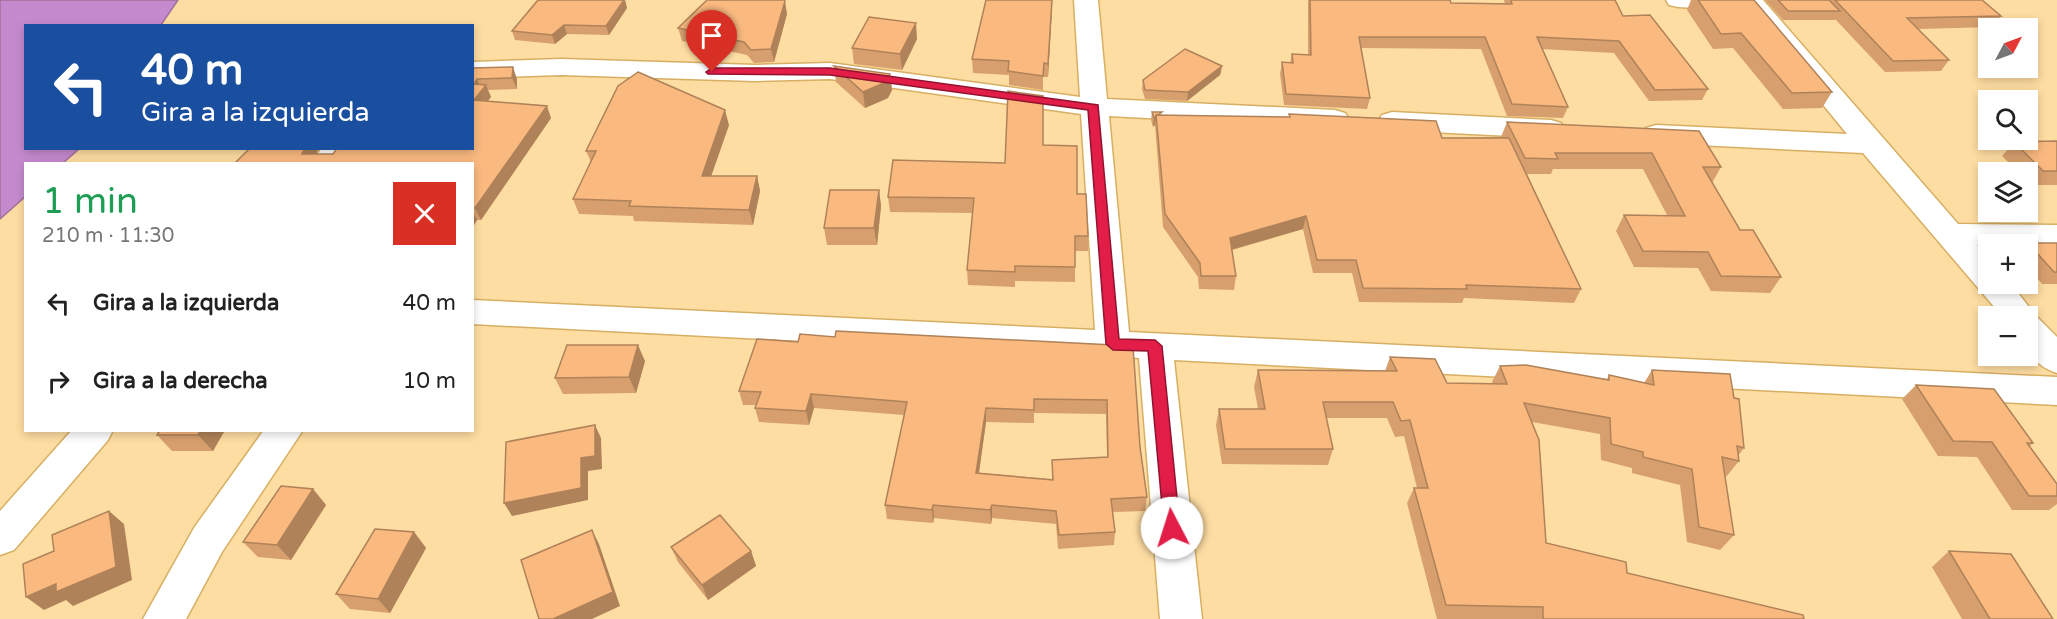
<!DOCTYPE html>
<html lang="es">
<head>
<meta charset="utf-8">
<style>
  body { margin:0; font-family:"Varela Round",sans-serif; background:#f6f6f6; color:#222; height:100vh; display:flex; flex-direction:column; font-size:22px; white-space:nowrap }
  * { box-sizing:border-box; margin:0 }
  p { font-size:20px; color:#767676 }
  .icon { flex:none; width:33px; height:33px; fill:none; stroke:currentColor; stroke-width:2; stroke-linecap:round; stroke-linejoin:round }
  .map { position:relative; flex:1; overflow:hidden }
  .sheet { position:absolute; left:24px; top:162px; width:450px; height:270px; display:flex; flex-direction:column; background:#fff; border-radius:0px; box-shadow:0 3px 9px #0003 }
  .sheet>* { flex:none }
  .banner { position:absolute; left:24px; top:24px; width:450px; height:126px; border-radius:0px; box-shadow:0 3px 9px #0003; background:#1a4fa0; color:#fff; overflow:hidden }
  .needle { width:39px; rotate:49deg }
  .buttons { position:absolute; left:1978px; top:18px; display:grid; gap:12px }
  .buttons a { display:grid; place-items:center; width:60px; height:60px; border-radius:0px; background:#fff; box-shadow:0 3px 9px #0003; font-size:30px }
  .pin { position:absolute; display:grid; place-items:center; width:51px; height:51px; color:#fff; margin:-62px -26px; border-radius:50% 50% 50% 0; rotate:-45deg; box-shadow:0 0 6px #0007 }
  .pin .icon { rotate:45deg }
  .me { position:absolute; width:66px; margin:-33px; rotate:355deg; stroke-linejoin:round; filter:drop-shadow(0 0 4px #0008) }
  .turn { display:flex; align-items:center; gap:21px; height:126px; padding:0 18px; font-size:27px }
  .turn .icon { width:78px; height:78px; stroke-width:2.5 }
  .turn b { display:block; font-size:42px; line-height:51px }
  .round { display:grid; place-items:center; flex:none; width:63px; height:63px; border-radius:0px; background:#f6f6f6 }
  .overview { display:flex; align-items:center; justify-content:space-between; height:102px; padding:0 18px }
  h1 { font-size:36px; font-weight:600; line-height:45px; color:#1e9e55 }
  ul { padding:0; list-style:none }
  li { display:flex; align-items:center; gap:18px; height:78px; padding:0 18px }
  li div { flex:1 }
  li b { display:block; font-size:22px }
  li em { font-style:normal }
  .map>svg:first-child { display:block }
</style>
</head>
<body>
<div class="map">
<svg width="2057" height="619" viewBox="0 0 2057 619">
  <rect width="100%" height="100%" fill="#fedda2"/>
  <polygon fill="#c58ace" stroke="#a07298" stroke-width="1.5" points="0,0 178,0 161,25 26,26 26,148 79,149 63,163 26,164 25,197 0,219"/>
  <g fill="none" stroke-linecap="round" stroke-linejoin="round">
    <defs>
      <g id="street">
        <polygon points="1074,0 1098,0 1107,99 1335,110 1345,113 1349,119 1345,125 1335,128 1109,116 1129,332 2057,377 2057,405 1174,360 1202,619 1160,619 1139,358 472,324 472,300 1095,330 1081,114 830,79 755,81 561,75 472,78 472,62 561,59 755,65 830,63 1080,97"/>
        <path d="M1666,0H1763L1958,224L2057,225V247L1977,245L1989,258V284H2011L2036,316L2057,337V373C2026,363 2028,344 2028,316H2002L1863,153L1656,143L1646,140L1642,134L1646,128L1656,125L1847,134L1744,8L1736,10L1678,7L1669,5Z"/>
        <polygon points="1392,112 1551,120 1561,123 1565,129 1561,135 1551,138 1392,130 1382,127 1378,121 1382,115"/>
        <polygon points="322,148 351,148 340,164 311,164"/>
        <polygon points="72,430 113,430 108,440 14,550 0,555 0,511"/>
        <polygon points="264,430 303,430 222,552 186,619 143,619 194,528"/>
      </g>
    </defs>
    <use href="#street" stroke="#d7af63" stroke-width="3"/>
    <use href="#street" fill="#fff" fill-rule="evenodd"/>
  </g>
  <g fill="#d79f6d" fill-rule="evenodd">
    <polygon points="625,0 627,8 609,35 567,34 555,44 515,40 512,31"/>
    <polygon points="1308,0 1450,0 1451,3 1505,4 1504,0 1615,0 1623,16 1708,89 1702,100 1649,101 1614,53 1542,49 1568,107 1563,118 1507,116 1481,49 1361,48 1370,98 1367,109 1284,105 1280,74 1282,62 1290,63 1292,54 1308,55"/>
    <polygon points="1691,0 1754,0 1832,92 1822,108 1783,109 1733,48 1713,49 1687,10"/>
    <polygon points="1765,0 1982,0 2001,16 1992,27 1918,29 1949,60 1941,71 1885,72 1835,19 1835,20 1783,20"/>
    <polygon points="1052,8 1048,77 1043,77 1043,90 1009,85 1009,75 973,73 972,59"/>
    <polygon points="787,14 774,62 754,63 747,55 682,41 678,28"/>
    <polygon points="917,39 902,70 854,64 852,48"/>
    <polygon points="834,66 890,74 892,90 888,98 865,108 836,82"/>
    <polygon points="1222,66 1220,75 1187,101 1145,99 1142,89 1143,80"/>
    <polygon points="472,68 517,79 517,89 488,90 491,97 487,101 551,118 481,220 477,220 474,225 472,225 472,164 234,164 250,148 319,148 316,154 333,154 472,148"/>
    <polygon points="1152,112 1162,115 1289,117 1289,114 1442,138 1501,137 1507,122 1721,167 1712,183 1740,230 1781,277 1770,293 1711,291 1698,268 1634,267 1616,231 1624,215 1667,215 1643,169 1553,169 1551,174 1527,174 1581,289 1574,303 1464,298 1462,303 1359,302 1352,273 1313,273 1303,229 1232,250 1236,276 1234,290 1199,289 1198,277 1163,227 1155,125 1153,127 1151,120"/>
    <polygon points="729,125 711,176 757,176 760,191 753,225 634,221 633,216 579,214 573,199 591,162 586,151"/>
    <polygon points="2057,141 2057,185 2031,185 2028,183 2028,172 2018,172 2002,156 2014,142"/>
    <polygon points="1043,145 1088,236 1088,251 1075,251 1075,282 1015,281 1015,287 968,285 967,270 973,213 890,212 888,197 1005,163"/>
    <polygon points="879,190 881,206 877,245 827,245 824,228"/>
    <polygon points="2028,243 2057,243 2057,284 2042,284 2028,267 2028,244 2026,244"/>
    <path d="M835,337L1133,346L1140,447L1147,497L1145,511L1113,512L1115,532L1114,545L1058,549L1056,524L992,518L991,524L934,518L933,523L887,519L885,505L904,415L814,408L809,425L759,422L755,408L756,405H743L739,391L798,342ZM1034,413L1106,414L1107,458L1052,460V479L979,473L986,422L1034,423Z"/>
    <polygon points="1390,357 1447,383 1493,383 1492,382 1500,366 1607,379 1609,375 1644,383 1652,370 1744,448 1738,456 1739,461 1726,477 1725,476 1734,535 1720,550 1687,542 1680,485 1632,473 1632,468 1601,460 1600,434 1532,422 1546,543 1627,573 1804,619 1437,619 1407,503 1414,488 1417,488 1404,436 1395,437 1387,418 1326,418 1333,449 1328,465 1222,464 1216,425 1219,409 1258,409 1254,387 1258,370 1385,371"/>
    <polygon points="645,361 636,393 563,394 555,378"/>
    <polygon points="1916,385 2033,443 2030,446 2057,484 2057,504 2049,510 2012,510 1977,457 1938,456 1902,399"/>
    <polygon points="225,430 213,451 172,451 157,435"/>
    <polygon points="313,489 326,505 291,560 258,557 243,542"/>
    <polygon points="414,532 426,548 390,613 350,609 336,594"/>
    <polygon points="671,547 751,551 756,566 708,600 678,562"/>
    <polygon points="1949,551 2053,619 1962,619 1932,567"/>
  </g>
  <g fill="#af8259">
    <polygon points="625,0 627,8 609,35 606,26"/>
    <polygon points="1052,0 1052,8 1048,77 1048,64"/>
    <polygon points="785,1 787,14 774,62 771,49"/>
    <polygon points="916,23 917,39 902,70 900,54"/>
    <polygon points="564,25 567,34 555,44 552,35"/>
    <polygon points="1222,66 1220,75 1187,101 1188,92"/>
    <polygon points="513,67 517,79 517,89 512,78"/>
    <polygon points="890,74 892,90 888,98 865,108 863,92"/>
    <polygon points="477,79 482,90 486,85 491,97 479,112 474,100 474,84"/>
    <polygon points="547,106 551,118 481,220 475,208"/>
    <polygon points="725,110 729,125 706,191 702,176"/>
    <polygon points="1156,117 1155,125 1153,127 1154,118"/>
    <polygon points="305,148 319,148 311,164 302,154"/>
    <polygon points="757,176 760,191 753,225 749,210"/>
    <polygon points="879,190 881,206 877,245 874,228"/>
    <polygon points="472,211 477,220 474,225 472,222"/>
    <polygon points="1306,216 1303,229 1227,251 1230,238"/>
    <polygon points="638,345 645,361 636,393 629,377"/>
    <polygon points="811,394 814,408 809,425 806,411"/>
    <polygon points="986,408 986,422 977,486 976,473"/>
    <polygon points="595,425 601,438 602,469 588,471 588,500 512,516 504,503"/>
    <polygon points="201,430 225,430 213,451 198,435"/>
    <polygon points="313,489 326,505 291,560 277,545"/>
    <polygon points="933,505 934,518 933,523 932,510"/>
    <polygon points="992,505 992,518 991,524 990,510"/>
    <polygon points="109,511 124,524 132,580 73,606 66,600 44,610 26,597 56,584"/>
    <polygon points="592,530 599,544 620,606 592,619 553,619"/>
    <polygon points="414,532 426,548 390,613 378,599"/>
    <polygon points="751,551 756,566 708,600 702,585"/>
  </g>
  <g fill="#fab97f" stroke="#af8259" stroke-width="1.5" fill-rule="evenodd">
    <polygon points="538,0 624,0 606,26 564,25 552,35 512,31"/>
    <polygon points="707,0 784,0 785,1 771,49 751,50 744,42 678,28"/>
    <polygon points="986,0 1052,0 1048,64 1044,63 1043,76 1008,71 1009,61 972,59"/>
    <polygon points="1310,0 1450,0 1451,3 1512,4 1511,0 1615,0 1623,16 1650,15 1708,89 1655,90 1619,41 1537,37 1568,107 1512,104 1485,37 1359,37 1370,98 1286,94 1282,62 1293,63 1292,54 1311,55"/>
    <polygon points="1698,0 1754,0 1832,92 1792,93 1741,33 1721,34"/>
    <polygon points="1778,0 1829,0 1840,11 1788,11"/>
    <polygon points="1835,0 1982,0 2001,16 1907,18 1949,60 1893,61"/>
    <polygon points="869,17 916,23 900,54 852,48"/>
    <polygon points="1185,49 1222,66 1188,92 1145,90 1143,80"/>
    <polygon points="834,66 890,74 886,82 863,92"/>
    <polygon points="513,67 512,78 477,79 474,84 486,85 474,100 547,106 475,208 472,208 472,164 234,164 250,148 305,148 302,154 333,154 337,148 472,148 472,68"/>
    <polygon points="638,72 725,110 702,176 757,176 749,210 629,206 631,201 573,199 596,151 586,151 618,86"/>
    <polygon points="1008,91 1043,96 1043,145 1077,146 1077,194 1086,194 1088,236 1075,236 1075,267 1015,266 1015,272 967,270 974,198 888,197 893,160 1005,163"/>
    <polygon points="1152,112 1162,112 1158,115 1156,115 1156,116 1154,118"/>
    <polygon points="1289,114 1436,121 1442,138 1509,138 1581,289 1466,285 1467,289 1363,288 1356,260 1317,260 1306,216 1230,238 1236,276 1201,276 1200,263 1165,214 1156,115 1290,117"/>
    <polygon points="1507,122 1699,131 1721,167 1703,167 1740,230 1753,230 1781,277 1721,276 1708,252 1643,251 1624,215 1685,216 1652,153 1555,153 1558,159 1525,158"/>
    <polygon points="2057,141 2057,171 2043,171 2014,142"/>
    <polygon points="830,190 879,190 874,228 824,228"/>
    <polygon points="2028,243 2057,243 2057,272 2054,272"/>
    <path d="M836,331L1133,346L1140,447L1147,497L1111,499L1115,532L1059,535L1056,511L992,505L990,510L933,505L932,510L885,505L907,402L811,394L806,411L755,408L761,392L739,391L757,339L798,342L800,334L835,337ZM1034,399L1107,400L1108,457L1052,460L1053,480L976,473L986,408L1034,410Z"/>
    <polygon points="567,345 638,345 629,377 555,378"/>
    <polygon points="1390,357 1435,359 1447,383 1507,384 1500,366 1526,365 1609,380 1609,375 1654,385 1652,370 1730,374 1734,398 1739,399 1744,448 1737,446 1739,461 1722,457 1734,535 1699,527 1692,469 1643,457 1643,452 1611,444 1610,418 1524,403 1539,440 1546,543 1626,562 1627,573 1803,615 1804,619 1543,619 1543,607 1446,605 1414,488 1428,488 1410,420 1401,421 1393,402 1323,402 1333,449 1225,449 1219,409 1265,409 1258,370 1397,371"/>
    <polygon points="1916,385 1994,389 2033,443 2027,443 2057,484 2057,496 2029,496 1992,442 1953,441"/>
    <polygon points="595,425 595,456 581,458 581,488 504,503 506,442"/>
    <polygon points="160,430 201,430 198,435 157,435"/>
    <polygon points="281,486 313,489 277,545 243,542"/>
    <polygon points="109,511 116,567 56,592 56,584 26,597 23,564 54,551 52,535"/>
    <polygon points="720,515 751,551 702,585 671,547"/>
    <polygon points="375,529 414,532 378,599 336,594"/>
    <polygon points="592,530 613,592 553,619 539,619 521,560"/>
    <polygon points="1949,551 2011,554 2053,619 1990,619"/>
  </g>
  <polygon fill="#e11d48" stroke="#92132f" stroke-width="1.5" points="712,68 830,68 1098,105 1119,339 1155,340 1162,346 1180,528 1178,533 1172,535 1166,533 1164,528 1148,351 1113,350 1106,344 1088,110 830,75 708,74 706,72"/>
</svg>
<div class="buttons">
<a><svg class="needle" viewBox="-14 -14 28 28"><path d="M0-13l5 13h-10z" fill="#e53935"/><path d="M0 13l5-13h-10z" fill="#767676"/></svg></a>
<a><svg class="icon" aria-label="search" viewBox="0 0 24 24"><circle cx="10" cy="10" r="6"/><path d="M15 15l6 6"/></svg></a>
<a><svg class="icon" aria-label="layers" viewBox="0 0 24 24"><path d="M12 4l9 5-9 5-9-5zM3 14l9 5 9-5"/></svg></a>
<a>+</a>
<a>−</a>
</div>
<div class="pin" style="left:712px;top:72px;background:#d93025"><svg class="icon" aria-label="arrive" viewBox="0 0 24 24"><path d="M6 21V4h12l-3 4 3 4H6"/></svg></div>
<svg class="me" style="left:1172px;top:528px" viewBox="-20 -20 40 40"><circle r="19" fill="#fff"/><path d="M0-13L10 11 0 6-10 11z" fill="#e11d48"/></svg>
<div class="banner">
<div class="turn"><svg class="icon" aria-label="left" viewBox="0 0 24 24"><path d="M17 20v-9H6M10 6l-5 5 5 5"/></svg><div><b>40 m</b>Gira a la izquierda</div></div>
</div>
<section class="sheet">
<div class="overview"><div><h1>1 min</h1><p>210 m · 11:30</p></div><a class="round" style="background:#d93025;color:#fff"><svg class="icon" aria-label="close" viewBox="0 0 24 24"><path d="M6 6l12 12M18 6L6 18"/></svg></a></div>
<ul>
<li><svg class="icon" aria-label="left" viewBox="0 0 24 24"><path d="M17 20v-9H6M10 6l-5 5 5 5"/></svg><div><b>Gira a la izquierda</b></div><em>40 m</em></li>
<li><svg class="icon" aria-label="right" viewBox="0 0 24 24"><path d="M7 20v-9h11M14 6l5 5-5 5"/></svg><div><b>Gira a la derecha</b></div><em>10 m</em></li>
</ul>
</section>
</div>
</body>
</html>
